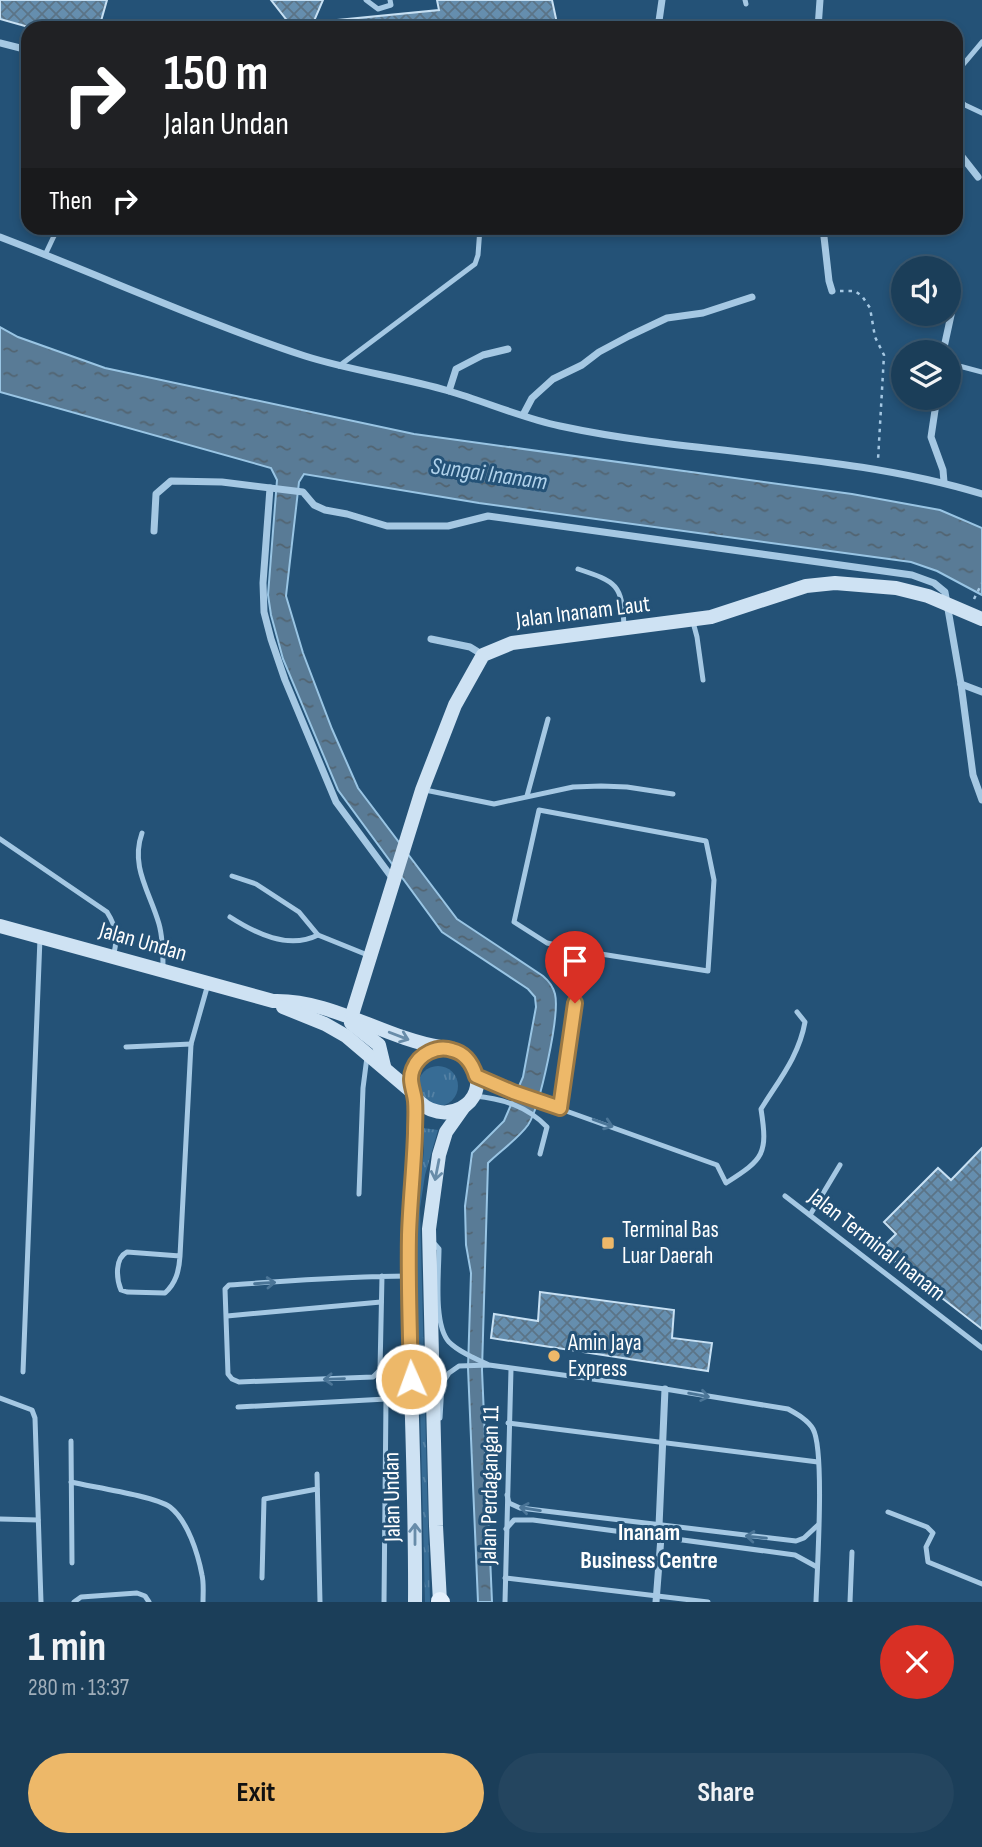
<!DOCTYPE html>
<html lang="en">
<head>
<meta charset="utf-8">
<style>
  body { margin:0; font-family:"Sofia Sans Condensed",sans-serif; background:#24455f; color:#f1f3f6; height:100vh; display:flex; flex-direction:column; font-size:26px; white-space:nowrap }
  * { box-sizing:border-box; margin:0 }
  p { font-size:23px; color:#a0aeba }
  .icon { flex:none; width:38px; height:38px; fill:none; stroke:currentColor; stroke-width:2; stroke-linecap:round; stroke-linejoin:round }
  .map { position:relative; height:1602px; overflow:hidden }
  .side { display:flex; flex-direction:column; background:#1b3e59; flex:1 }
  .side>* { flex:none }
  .banner { position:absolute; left:21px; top:21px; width:942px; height:214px; border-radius:21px; box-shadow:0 4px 10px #0003,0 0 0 2px #39576f; background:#202124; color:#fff; overflow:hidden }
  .controls { position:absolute; left:891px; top:256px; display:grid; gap:14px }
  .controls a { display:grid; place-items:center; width:70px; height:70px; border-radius:50%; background:#1b3e59; box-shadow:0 4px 10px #0003,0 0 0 2px #39576f; font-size:35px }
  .pin { position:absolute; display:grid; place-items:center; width:60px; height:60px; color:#fff; margin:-72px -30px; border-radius:50% 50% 50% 0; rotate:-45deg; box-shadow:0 0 7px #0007 }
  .pin .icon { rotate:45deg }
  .me { position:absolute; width:77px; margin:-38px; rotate:358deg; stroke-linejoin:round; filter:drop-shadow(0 0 5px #0008) }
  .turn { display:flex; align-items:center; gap:24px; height:147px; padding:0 28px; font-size:32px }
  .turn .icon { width:91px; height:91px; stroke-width:2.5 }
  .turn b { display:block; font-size:49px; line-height:60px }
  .then { display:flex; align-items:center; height:66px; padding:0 28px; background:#0003; gap:14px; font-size:26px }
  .round { display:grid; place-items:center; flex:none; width:74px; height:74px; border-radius:37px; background:#24455f }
  .head { display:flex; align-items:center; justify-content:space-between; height:119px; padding:0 28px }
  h1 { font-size:42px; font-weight:700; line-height:52px }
  .cta { display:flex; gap:14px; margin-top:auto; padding:14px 28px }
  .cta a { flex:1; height:80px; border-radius:42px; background:#edb869; color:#111; font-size:28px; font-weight:700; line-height:80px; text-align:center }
  .cta a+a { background:#24455f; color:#f1f3f6 }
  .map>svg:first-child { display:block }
</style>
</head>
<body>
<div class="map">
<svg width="982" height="1602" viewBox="0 0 982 1602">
  <defs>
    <pattern id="grass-tufts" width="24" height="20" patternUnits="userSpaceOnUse" patternTransform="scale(1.75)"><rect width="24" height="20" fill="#376c95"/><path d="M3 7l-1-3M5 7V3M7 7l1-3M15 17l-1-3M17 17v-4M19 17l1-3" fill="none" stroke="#5582a5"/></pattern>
    <pattern id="water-ripples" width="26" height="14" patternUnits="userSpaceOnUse" patternTransform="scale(1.75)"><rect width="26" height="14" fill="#597b96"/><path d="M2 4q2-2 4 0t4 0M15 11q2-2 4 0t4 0" fill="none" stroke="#526471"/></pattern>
    <pattern id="building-cross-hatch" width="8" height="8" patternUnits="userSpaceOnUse" patternTransform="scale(1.75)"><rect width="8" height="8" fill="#658eae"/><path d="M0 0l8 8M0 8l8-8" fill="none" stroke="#5b7487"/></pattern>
  </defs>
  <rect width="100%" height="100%" fill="#245277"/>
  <g fill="url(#grass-tufts)">
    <circle cx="438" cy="1086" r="20"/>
    <polygon points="423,1128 438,1130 425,1175 420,1208 430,1602 425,1602 416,1244 417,1215 424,1150"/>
  </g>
  <path fill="url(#water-ripples)" stroke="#99c5e4" stroke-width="2" d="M0,327L18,337L105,368L414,434L852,494L940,510L982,528V595L937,571L911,562L479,503L304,474L299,482L286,596L303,653L332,729L358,788L457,919L543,976C549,981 553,986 555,994C560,1015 540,1107 528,1125C518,1139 500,1151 488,1163L482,1370L492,1602H478L468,1368L471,1273L466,1245L465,1206L472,1153L504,1121L523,1077L536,1007L535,997L528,989L442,932L338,790L283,659L271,615L268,595L277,480L271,468L0,392Z"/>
  <g fill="url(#building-cross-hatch)" stroke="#c7e0f3" stroke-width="2">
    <polygon points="0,0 107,0 99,28 32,28 0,19"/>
    <polygon points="271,0 323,0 311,28 293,28"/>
    <polygon points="437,0 552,0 558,28 339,28 338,20 439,10"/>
    <polygon points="982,1148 982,1329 880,1250 896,1234 884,1222 938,1168 951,1180"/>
    <polygon points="540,1292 674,1310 672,1338 712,1343 708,1371 491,1338 494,1314 538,1321"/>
  </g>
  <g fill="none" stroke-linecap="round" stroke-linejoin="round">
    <g stroke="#a5c8e3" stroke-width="2.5" stroke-dasharray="3.5 5" stroke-linecap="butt">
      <polyline points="840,291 855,291 862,296 870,308 875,337 884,355 878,460"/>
      <polyline points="974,599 982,583"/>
    </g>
    <g stroke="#a5c8e3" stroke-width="5">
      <polyline points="366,0 378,9 391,5 390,0"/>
      <polyline points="745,0 746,4"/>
      <polyline points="956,73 982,42"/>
      <polyline points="956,97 965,105 982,113"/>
      <polyline points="25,186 28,187"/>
      <polyline points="45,255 54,236 63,228"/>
      <polyline points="948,363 982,372"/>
      <polyline points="339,366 475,264 478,255 480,228"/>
      <path d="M578,569C617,582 622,584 624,626"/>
      <polyline points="693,622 697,637 703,680"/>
      <polyline points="425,790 494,804 573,787 601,786 627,787 673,794"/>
      <polyline points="527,796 548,719"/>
      <path d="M142,833C130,867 150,892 159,924C163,938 163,953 163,968"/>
      <path d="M0,839L107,912C117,928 118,939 113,957"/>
      <polyline points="232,876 256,884 299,912 318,935 370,956"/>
      <path d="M230,917C255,933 288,950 318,935"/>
      <polyline points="126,1047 191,1044"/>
      <path d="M478,1077L513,1092L717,1165L726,1183C764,1159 768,1154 761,1109C779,1080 799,1056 805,1022L797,1012"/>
      <path d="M475,1096C503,1099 527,1106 547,1127L540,1154"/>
      <polyline points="560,1108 582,951 547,943 514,922 539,810 706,841 714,880 708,971 582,951"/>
      <polyline points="359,1194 363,1088 367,1057"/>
      <polyline points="785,1196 982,1348"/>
      <polyline points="810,1215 840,1165"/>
      <path d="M432,1241L439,1249C439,1272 433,1324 449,1342C459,1352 474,1358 487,1364"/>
      <path d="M180,1256L127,1252C115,1258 116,1278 121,1290L127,1292L165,1293C176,1283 179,1271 180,1256L191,1044L208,984"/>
      <path d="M382,1276L380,1370L373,1377L239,1382L232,1379L228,1374L225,1289L229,1285C289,1281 348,1276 408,1276"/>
      <polyline points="227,1316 381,1302"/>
      <polyline points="23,1372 40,938"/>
      <polyline points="0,1398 32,1410 35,1418 41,1602"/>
      <polyline points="386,1399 410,1401"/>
      <polyline points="238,1407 386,1399 384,1602"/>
      <path d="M440,1418L442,1384L449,1373L459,1366L489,1365L665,1389L788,1409C797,1414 808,1420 813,1429C825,1450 817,1571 816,1602"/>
      <polyline points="508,1423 818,1462"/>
      <polyline points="71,1441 72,1563"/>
      <polyline points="317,1474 320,1602"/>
      <path d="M71,1482C92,1487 155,1496 170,1507C188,1521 198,1554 202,1575C204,1583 203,1593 203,1602"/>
      <polyline points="507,1495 509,1503 520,1508 796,1541 804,1538 818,1525"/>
      <polyline points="888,1512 927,1527 933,1533 926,1547 928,1562 982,1584"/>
      <polyline points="0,1519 38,1520"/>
      <polyline points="506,1529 514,1520 533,1520 795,1555 817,1567"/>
      <polyline points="262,1578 264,1499 317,1489"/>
      <polyline points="505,1578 708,1602"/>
      <polyline points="74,1602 81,1597 137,1593 145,1596 149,1602"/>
      <polyline points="505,1602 511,1369"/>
      <polyline points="850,1602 852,1552"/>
    </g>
    <g stroke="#a5c8e3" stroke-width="7">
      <polyline points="658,28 662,0"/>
      <polyline points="818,28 820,0"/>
      <polyline points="0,43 28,50"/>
      <polyline points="956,149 978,177"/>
      <polyline points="823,228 829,281 832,291"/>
      <path d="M0,237C102,276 202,322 305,356C352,371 402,377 449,391C486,402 522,418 560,426C699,456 845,452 982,494"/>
      <polyline points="943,352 953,306"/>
      <polyline points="449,391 456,369 483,355 508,349"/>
      <polyline points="937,397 931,437 943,470 944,482"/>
      <polyline points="523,415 532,398 553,379 582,365 599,352 629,336 667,318 703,313 752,297"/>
      <polyline points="270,488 263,583 264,612 271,639 285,680 336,802 393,879"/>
      <polyline points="154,531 156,494 171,481 222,482 303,492 314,505 325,510 347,514 387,526 448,526 488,516 912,575 934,583 945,592 961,684 973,775 982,800"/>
      <polyline points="431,639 470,647 483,655"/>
      <polyline points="961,684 982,692"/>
      <polyline points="659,1526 665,1389"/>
      <polyline points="656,1602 661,1537"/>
    </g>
    <g stroke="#cee2f3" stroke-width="14">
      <path d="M0,926L273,1001C331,999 384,1038 440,1047"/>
      <polyline points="283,1007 325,1024 346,1036 412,1092"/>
      <polyline points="351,1018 422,790 455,705 483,655 512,643 711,617 806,586 835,583 896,588 928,596 982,619"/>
      <polyline points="351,1023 379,1045 384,1066"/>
      <path d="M415,1097C441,1131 492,1103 473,1067C469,1059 462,1053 454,1050C438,1045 421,1053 414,1068C408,1079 413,1087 415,1098C417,1110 416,1124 415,1135C414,1169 410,1202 409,1236C408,1358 416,1480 415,1602"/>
      <polyline points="440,1602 436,1526 429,1229 439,1155 446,1132 463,1108"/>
    </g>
    <polyline stroke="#e4f0fc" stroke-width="18" points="440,1601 441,1602"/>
  </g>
  <defs><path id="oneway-shaft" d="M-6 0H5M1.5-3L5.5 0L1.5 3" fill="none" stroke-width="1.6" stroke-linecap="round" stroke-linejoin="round" transform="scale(1.75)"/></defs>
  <g stroke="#688ca9">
    <use href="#oneway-shaft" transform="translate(399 1036) rotate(21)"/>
    <use href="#oneway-shaft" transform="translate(437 1170) rotate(101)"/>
    <use href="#oneway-shaft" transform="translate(415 1534) rotate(-90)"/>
  </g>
  <g stroke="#4b7597">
    <use href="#oneway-shaft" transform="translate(603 1123) rotate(20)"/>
    <use href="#oneway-shaft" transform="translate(265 1283) rotate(-4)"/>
    <use href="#oneway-shaft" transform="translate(334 1379) rotate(178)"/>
    <use href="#oneway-shaft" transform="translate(699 1395) rotate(10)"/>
    <use href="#oneway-shaft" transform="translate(530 1509) rotate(-171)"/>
    <use href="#oneway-shaft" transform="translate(756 1537) rotate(-174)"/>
  </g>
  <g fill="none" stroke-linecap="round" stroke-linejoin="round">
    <defs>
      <path id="route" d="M411,1379C410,1331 408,1283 409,1235C410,1201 414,1167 415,1133C415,1122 416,1111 415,1101C414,1090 408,1081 413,1069C419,1054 437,1045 452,1050C465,1053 472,1063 476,1076L513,1092L560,1108L575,1003"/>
    </defs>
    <use href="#route" stroke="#9a7844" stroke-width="18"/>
    <use href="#route" stroke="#edb869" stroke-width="12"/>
  </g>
  <g fill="#edb869" stroke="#245277" stroke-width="2.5">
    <rect x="601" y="1236" width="14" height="14" rx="3.5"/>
    <circle cx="554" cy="1356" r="7"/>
  </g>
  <g text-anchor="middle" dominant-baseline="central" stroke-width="6" stroke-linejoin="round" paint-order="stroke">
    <g font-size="23" fill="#fff" stroke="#245277">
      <text transform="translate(583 612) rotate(-7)">Jalan Inanam Laut</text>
      <text transform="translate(143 942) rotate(16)">Jalan Undan</text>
      <text transform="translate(877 1245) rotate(38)">Jalan Terminal Inanam</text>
      <text transform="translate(490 1485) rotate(-89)">Jalan Perdagangan 11</text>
      <text transform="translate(392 1497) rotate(-91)">Jalan Undan</text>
    </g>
    <g font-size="23" fill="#fff" stroke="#245277" text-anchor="start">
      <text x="622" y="1230">Terminal Bas<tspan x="622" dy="26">Luar Daerah</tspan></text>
      <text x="568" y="1343">Amin Jaya<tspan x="568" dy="26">Express</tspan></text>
    </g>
    <g font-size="24" font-style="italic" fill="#b0d2eb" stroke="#245277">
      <text transform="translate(489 474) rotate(8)">Sungai Inanam</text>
    </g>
    <g font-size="24" font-weight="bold" fill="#fff" stroke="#245277">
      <text x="649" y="1532">Inanam<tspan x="649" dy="28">Business Centre</tspan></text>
    </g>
  </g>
</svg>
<div class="controls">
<a><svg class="icon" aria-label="sound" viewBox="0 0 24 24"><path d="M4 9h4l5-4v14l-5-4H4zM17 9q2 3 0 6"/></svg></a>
<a><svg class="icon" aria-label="layers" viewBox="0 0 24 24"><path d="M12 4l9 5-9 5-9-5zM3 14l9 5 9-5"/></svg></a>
</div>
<div class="pin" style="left:575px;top:1003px;background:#d93025"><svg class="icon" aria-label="arrive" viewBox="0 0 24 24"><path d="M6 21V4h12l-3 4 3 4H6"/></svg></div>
<svg class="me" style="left:411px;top:1379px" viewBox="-20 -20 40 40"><circle r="17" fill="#edb869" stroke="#fff" stroke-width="3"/><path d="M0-11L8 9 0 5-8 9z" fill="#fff"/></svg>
<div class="banner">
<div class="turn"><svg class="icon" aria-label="right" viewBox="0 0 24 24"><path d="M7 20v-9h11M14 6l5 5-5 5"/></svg><div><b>150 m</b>Jalan Undan</div></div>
<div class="then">Then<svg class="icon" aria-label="right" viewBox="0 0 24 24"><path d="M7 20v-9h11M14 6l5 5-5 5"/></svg></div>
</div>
</div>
<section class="side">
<div class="head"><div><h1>1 min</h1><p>280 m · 13:37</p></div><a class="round" style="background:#d93025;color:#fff"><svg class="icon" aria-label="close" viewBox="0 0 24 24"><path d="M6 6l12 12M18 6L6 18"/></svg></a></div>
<div class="cta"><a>Exit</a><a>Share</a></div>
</section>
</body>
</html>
